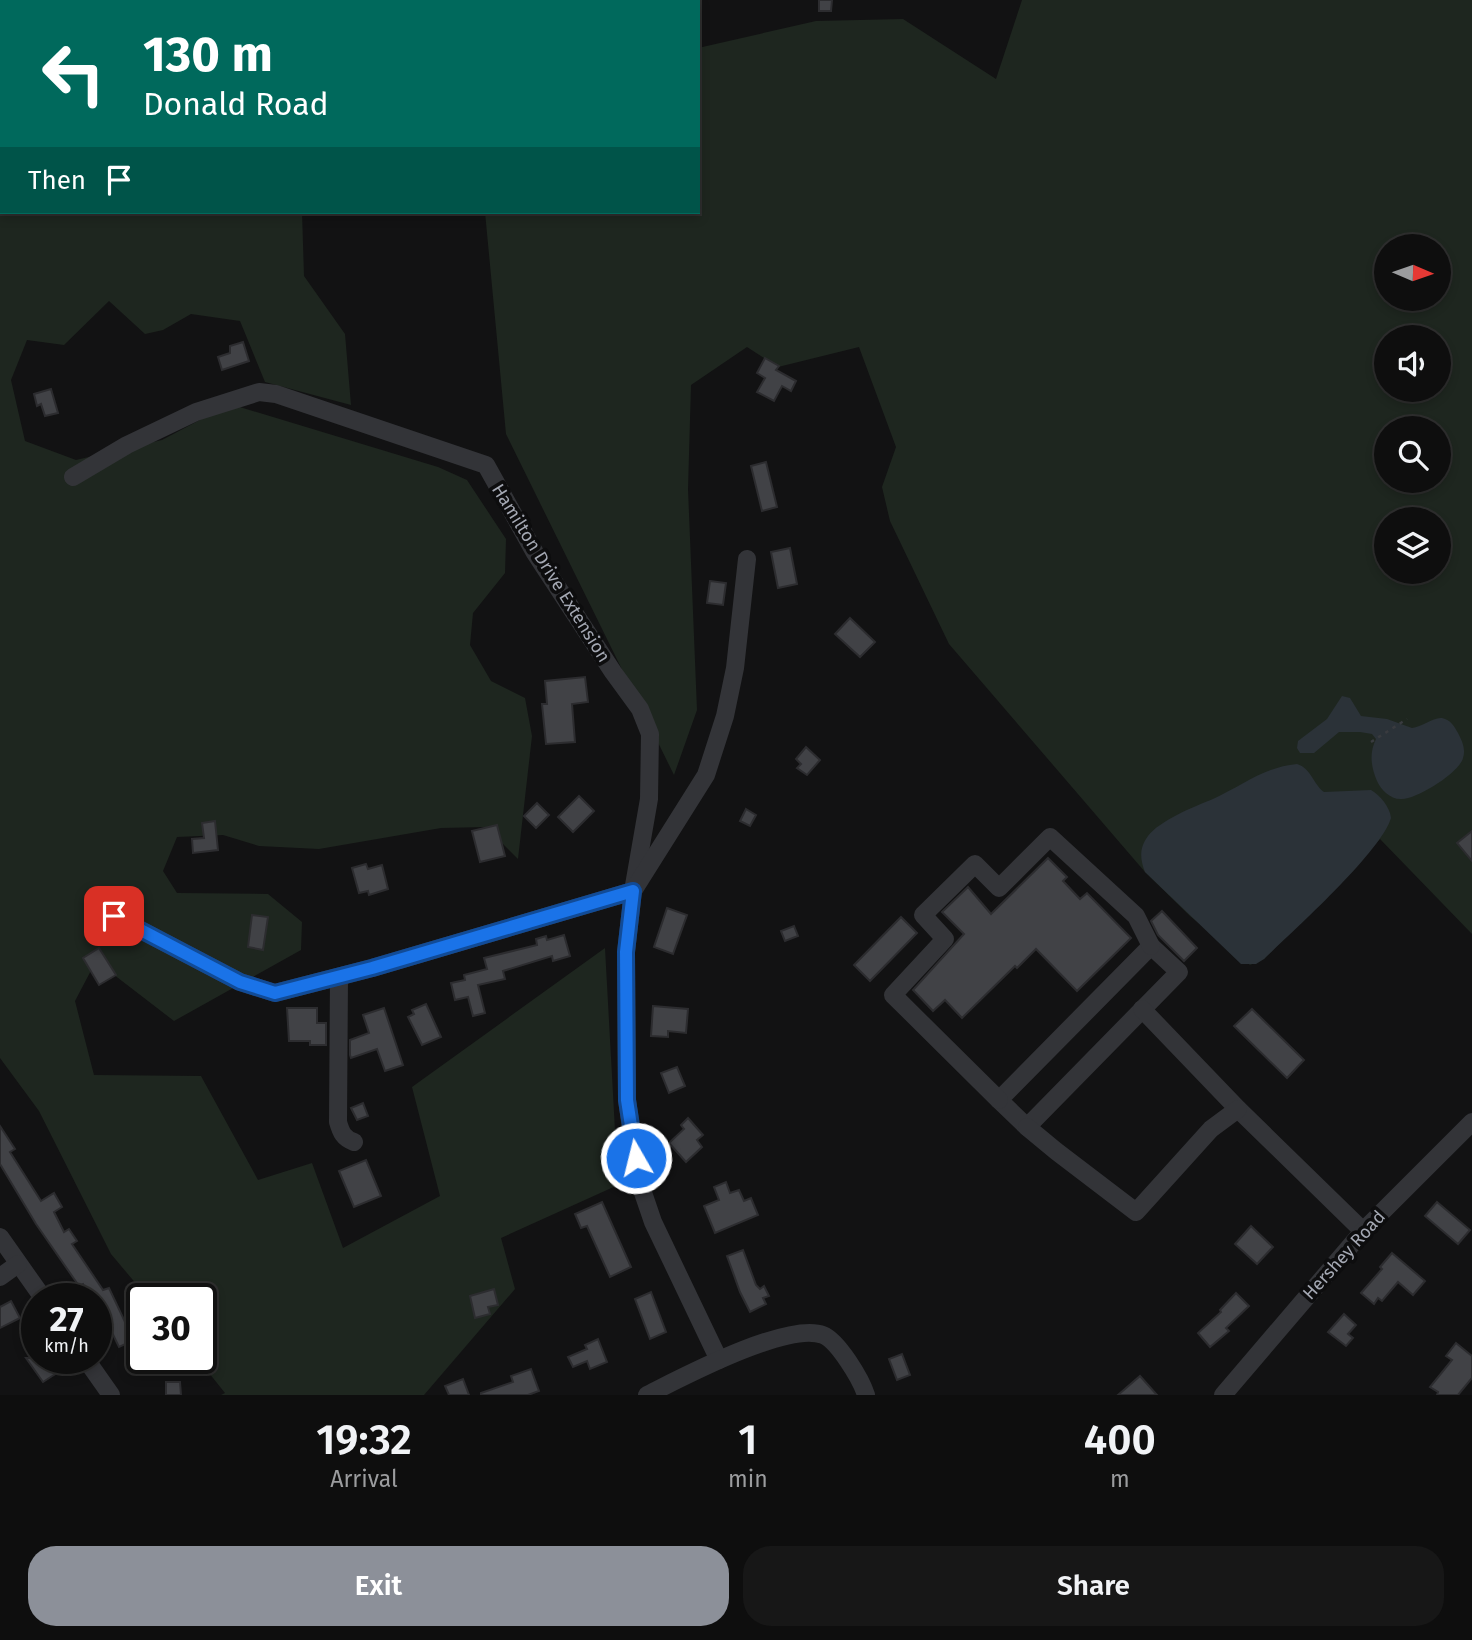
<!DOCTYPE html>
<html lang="en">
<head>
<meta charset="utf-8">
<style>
  body { margin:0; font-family:"Fira Sans",sans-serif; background:#171717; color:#f1f3f6; height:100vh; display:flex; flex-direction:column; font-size:26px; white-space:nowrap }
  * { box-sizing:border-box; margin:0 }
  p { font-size:23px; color:#9b9c9e }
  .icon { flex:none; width:38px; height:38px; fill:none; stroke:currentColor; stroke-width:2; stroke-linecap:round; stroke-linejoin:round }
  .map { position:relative; height:1395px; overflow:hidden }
  .drawer { display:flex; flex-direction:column; background:#0e0e0e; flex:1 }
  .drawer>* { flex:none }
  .banner { position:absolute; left:0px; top:0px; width:700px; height:214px; box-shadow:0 4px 10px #0003,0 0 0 2px #2e2e2e; background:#00695c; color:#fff; overflow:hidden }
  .needle { width:46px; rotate:92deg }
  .tools { position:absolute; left:1374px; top:234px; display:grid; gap:14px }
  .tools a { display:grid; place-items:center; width:77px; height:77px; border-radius:50%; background:#0e0e0e; box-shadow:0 4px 10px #0003,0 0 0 2px #2e2e2e; font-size:35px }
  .speed { position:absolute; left:21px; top:1283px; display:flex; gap:14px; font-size:35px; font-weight:700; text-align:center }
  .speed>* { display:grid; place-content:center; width:91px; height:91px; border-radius:50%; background:#0e0e0e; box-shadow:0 4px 10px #0003,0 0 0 2px #2e2e2e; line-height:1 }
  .speed small { font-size:18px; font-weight:400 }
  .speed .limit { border:4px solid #111; border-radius:10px; background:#fff; color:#111 }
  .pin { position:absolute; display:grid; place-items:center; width:60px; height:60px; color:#fff; margin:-30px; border-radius:14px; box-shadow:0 4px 10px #0006 }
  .me { position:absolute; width:77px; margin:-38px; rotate:352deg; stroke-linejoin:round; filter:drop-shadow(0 0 5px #0008) }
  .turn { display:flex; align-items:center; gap:24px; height:147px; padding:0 28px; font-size:32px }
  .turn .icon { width:91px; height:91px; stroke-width:2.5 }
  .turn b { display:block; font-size:49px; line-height:60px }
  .then { display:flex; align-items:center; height:66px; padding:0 28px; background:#0003; gap:14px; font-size:26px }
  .eta { display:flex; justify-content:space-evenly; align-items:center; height:119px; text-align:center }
  .eta b { font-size:42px; font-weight:600; line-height:49px }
  .button { display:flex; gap:14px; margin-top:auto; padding:14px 28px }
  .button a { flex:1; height:80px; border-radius:28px; background:#8c9099; color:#fff; font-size:28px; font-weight:600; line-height:80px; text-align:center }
  .button a+a { background:#171717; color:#f1f3f6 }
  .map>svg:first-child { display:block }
</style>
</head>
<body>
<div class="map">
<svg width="1472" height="1395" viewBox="0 0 1472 1395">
  <rect width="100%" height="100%" fill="#121213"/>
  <g fill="#1e261f" fill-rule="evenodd">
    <path d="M1022,0H1472V934L1380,839L1357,865L1264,959L1250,965L1190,916L1145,872L949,644L890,521L882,487L896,447L859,347L778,367L747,347L691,385L688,489L697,710L674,775L506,434L485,212H698V48L816,21L903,19L996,79ZM1386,247H1438V299H1386ZM1386,338H1438V390H1386ZM1386,429H1438V481H1386ZM1386,520H1438V572H1386Z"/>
    <polygon points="0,36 2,212 302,212 304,276 345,334 351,405 265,382 240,321 191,314 163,330 145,334 109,301 64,345 27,340 11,380 25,441 76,460 162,440 230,404 438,467 467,480 506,539 505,573 473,613 470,645 491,681 525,698 532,736 518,859 486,827 441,828 319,849 259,846 223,835 177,837 163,871 177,893 268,894 302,922 301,950 174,1021 96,961 75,1001 94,1075 201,1076 258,1180 312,1163 343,1248 440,1196 412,1087 605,948 618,1185 501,1238 515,1289 424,1395 221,1395 225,1393 197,1358 201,1358 201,1298 148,1298 111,1254 39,1111 0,1058"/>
  </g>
  <g fill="#2b3238">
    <path d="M1342,696L1350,698L1361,716L1387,719L1412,728C1422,727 1433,717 1442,718C1451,720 1454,726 1458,733C1462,741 1466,749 1463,758C1459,773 1417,799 1402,799C1391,800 1381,790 1377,781C1371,767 1369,753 1376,739L1372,734L1360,732H1339L1314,753H1300L1297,748L1298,741L1327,719Z"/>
    <path d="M1297,764C1311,768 1313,784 1324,792L1371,790C1380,795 1390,807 1391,818C1381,852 1293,931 1264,959L1256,964H1241L1145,872C1140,859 1139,848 1148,836C1159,821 1195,806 1213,799C1242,786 1264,767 1297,764Z"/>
  </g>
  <g fill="#414246" stroke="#2c2c2f" stroke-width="2">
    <polygon points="819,0 832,0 831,11 819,11"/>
    <polygon points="243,342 249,361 222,370 218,357 230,353 230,346"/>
    <polygon points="765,358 779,366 776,370 796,381 791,391 782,386 774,401 757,392 765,378 757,373"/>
    <polygon points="51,389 58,413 45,416 41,404 37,406 34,394"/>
    <polygon points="766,462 777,507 762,511 751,466"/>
    <polygon points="790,548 797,584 778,588 771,552"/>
    <polygon points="710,581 726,583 723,605 707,603"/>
    <polygon points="850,618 875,642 860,657 835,634"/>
    <polygon points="585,677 588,702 572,704 575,742 546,744 542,704 547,704 545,681"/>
    <polygon points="806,747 820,760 807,775 797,768 801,764 796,759"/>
    <polygon points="579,796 594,811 573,832 558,817"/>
    <polygon points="537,803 549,815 536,828 524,816"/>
    <polygon points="746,809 756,815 750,826 740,821"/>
    <polygon points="215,821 218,850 193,853 192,839 204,838 202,823"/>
    <polygon points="497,825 505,856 480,862 472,831"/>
    <polygon points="1472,831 1472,861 1457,843"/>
    <polygon points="1048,858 1067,877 1063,881 1080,899 1087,893 1131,938 1077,991 1036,949 1017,968 1015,966 962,1018 945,1000 933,1011 913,990 964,934 942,912 968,887 991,914"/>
    <polygon points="366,864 368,869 382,865 388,889 369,895 368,891 359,893 352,868"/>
    <polygon points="667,908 687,915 673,954 654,947"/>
    <polygon points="1162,911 1197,948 1184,961 1158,935 1151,921"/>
    <polygon points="252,915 268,917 263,950 248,947"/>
    <polygon points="901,917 917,933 870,981 854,965"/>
    <polygon points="794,926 798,936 785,941 781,931"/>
    <polygon points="564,935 570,956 553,961 552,956 503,971 505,979 478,985 485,1013 473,1016 468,997 455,1000 451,983 465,980 464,975 487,969 484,958 537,945 536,939 546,936 547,940"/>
    <polygon points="99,948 116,975 99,985 83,958"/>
    <polygon points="426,1004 441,1037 422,1045 408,1017 414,1014 412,1010"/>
    <polygon points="653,1006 688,1009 686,1033 668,1031 668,1037 651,1036"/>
    <polygon points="287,1008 317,1008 317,1023 326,1023 326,1045 310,1045 310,1041 289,1041"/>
    <polygon points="384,1008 403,1065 385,1071 377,1049 351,1058 350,1055 350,1040 369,1033 363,1015"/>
    <polygon points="1252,1009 1304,1060 1287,1078 1234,1026"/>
    <polygon points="677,1067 685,1086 669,1093 661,1073"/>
    <polygon points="363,1103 368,1116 357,1120 351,1108"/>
    <polygon points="688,1118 703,1135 697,1140 702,1147 686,1162 669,1143 684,1129 681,1125"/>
    <polygon points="0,1126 15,1149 10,1152 41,1201 54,1193 62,1207 54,1212 64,1232 69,1229 77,1241 72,1244 103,1290 109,1288 125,1322 132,1319 141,1337 119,1347 104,1316 99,1318 96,1312 96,1298 90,1298 83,1284 79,1286 36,1224 0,1164"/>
    <polygon points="366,1160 381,1196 354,1207 339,1171"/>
    <polygon points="726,1182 730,1193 739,1190 744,1201 751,1198 758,1215 715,1233 704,1206 719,1200 714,1187"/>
    <polygon points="602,1202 631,1267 610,1277 587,1226 581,1228 575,1214"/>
    <polygon points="1437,1202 1470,1230 1458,1244 1425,1216"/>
    <polygon points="1251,1226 1273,1247 1257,1264 1235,1244"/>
    <polygon points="743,1250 756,1285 760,1289 764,1286 769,1296 763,1298 766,1304 750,1312 740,1292 727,1256"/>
    <polygon points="1392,1253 1425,1281 1413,1295 1398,1282 1382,1301 1378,1298 1374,1304 1361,1293 1382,1269 1380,1267"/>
    <polygon points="494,1289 498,1305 488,1307 490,1314 475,1318 470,1296"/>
    <polygon points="651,1292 666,1332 650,1339 635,1299"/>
    <polygon points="1236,1293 1249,1306 1226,1328 1229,1331 1210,1347 1198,1333 1221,1312 1220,1310"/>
    <polygon points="11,1301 20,1318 0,1328 0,1307"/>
    <polygon points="1344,1314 1356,1325 1348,1334 1353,1338 1346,1346 1328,1332"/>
    <polygon points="598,1339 607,1362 590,1369 587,1361 573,1367 568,1357 587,1349 585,1345"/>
    <polygon points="1456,1343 1472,1356 1472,1378 1458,1395 1437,1395 1438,1392 1430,1387 1452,1360 1446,1356"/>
    <polygon points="902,1354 910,1375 897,1380 889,1359"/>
    <polygon points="26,1358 51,1358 60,1371 43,1382"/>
    <polygon points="531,1369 539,1391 528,1395 481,1395 481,1393 513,1382 511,1376"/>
    <polygon points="1140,1376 1157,1395 1118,1395"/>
    <polygon points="463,1379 469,1395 449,1395 445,1386"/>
    <polygon points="166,1382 180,1382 181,1395 166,1395"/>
  </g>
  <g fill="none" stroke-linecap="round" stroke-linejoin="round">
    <polyline stroke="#393b3f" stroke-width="2.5" stroke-dasharray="3.5 5" stroke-linecap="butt" points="1371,742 1407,719"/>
    <g stroke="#333438" stroke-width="18">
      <polyline points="73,477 127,445 196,412 259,392 276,394 486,465 535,553 613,672 640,709 650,734 649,799 633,891 626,952 627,1100 638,1178 653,1222 719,1360"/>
      <polyline points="114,916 240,982 275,993 372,968 633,891 706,775 725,716 735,668 747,559"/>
      <polygon points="1151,946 1179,972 1027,1127 999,1100"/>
      <path d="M339,977L338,1122C341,1132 343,1138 354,1142"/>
      <polyline points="1142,1009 1238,1109 1363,1231"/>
      <polyline points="999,1100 893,995 945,939 923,915 975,864 999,888 1050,837 1136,916 1151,946"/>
      <polyline points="1027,1127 1056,1151 1136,1212 1211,1129 1238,1109"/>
      <polyline points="0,1237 43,1298"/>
      <polyline points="0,1277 18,1264"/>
      <polyline points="85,1358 111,1395"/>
      <path d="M647,1395C681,1378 788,1321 823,1335C838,1341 861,1379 866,1395"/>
      <polyline points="1223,1395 1364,1230 1472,1122"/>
    </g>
  </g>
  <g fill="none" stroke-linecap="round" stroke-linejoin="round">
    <defs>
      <polyline id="route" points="114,916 240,982 275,993 372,968 633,891 626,952 627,1100 636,1158"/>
    </defs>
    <use href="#route" stroke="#114b97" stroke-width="18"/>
    <use href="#route" stroke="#1a73e8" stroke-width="12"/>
  </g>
  <g text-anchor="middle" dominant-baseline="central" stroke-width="7" stroke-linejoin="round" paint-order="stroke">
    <g font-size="18" fill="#a4a8b3" stroke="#0d0d0e">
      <text transform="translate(551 573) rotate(58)">Hamilton Drive Extension</text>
      <text transform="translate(1344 1255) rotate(-48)">Hershey Road</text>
    </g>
  </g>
</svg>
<div class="tools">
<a><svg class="needle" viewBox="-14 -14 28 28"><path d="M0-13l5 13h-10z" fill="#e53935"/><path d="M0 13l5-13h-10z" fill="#9b9c9e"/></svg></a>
<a><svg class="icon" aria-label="sound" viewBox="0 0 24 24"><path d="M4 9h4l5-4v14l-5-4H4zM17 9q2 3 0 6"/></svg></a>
<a><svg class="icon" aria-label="search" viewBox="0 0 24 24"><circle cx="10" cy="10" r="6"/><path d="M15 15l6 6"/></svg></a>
<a><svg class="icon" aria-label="layers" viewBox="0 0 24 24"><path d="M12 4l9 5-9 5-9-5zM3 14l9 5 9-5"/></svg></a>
</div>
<div class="speed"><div>27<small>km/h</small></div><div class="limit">30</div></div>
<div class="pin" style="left:114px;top:916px;background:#d93025"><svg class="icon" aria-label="arrive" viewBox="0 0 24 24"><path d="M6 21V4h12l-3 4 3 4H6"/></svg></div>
<svg class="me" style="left:636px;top:1158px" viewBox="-20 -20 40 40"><circle r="17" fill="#1a73e8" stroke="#fff" stroke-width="3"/><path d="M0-11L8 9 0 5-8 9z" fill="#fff"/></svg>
<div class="banner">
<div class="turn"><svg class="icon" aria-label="left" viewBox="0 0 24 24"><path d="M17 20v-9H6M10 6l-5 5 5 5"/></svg><div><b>130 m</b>Donald Road</div></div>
<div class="then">Then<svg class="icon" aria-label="arrive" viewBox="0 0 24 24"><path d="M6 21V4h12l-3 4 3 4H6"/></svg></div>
</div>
</div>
<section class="drawer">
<div class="eta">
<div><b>19:32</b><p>Arrival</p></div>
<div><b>1</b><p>min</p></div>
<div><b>400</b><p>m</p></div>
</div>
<div class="button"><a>Exit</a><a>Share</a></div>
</section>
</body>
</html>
